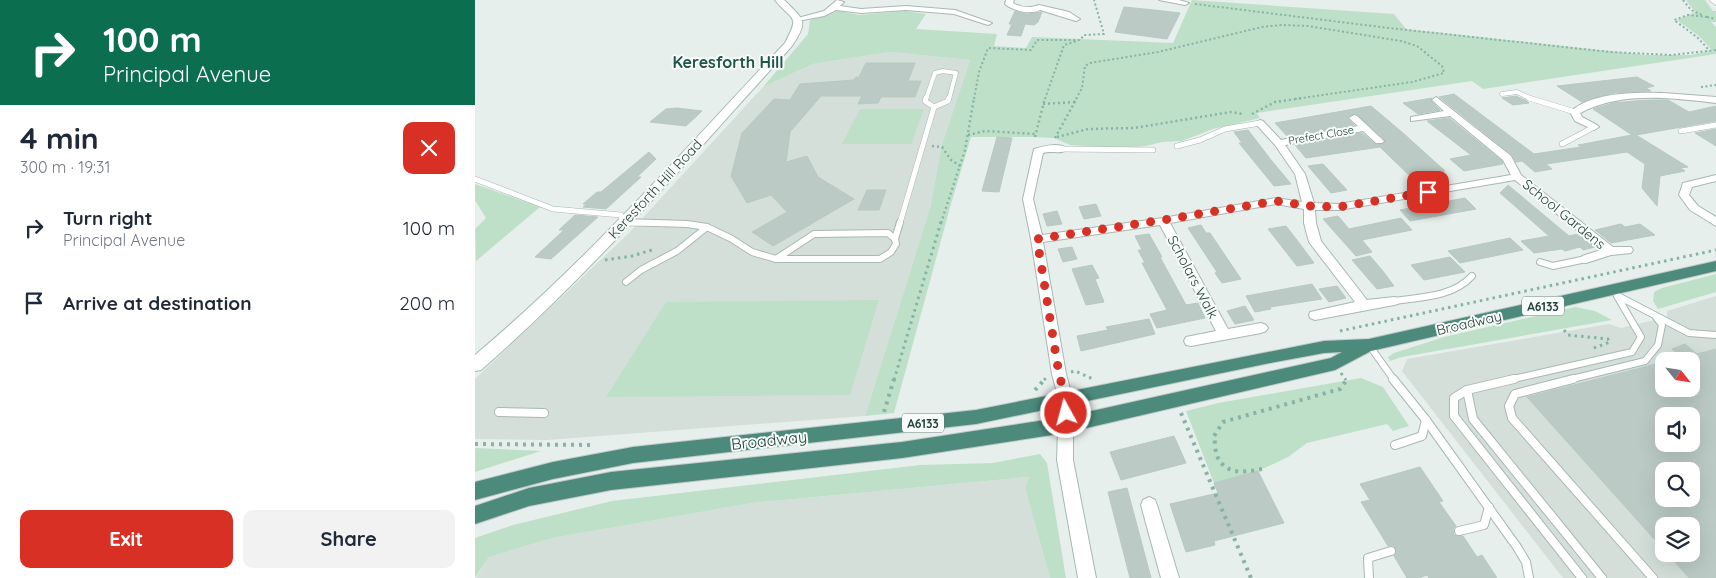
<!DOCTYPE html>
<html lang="en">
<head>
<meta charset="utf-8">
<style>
  body { margin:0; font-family:Quicksand,sans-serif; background:#f2f2f3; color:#1f2937; height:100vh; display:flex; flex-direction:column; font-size:19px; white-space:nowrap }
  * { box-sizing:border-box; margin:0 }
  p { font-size:16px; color:#747a83 }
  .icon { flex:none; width:28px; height:28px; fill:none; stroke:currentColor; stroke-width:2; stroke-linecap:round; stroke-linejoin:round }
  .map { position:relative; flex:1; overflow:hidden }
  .panel { display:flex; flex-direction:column; background:#fff; width:475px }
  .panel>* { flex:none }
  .guide { background:#0b6e4f; color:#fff; overflow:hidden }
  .needle { width:32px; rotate:120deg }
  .buttons { position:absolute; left:1180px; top:352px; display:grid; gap:10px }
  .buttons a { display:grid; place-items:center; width:45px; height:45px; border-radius:10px; background:#fff; box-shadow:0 5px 20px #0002; font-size:25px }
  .pin { position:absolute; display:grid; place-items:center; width:42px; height:42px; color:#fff; margin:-21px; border-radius:10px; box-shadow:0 2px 8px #0006 }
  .me { position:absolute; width:55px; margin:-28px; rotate:353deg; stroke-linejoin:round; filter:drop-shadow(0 0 4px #0008) }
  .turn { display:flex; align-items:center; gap:18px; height:105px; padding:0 20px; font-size:22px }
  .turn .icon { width:65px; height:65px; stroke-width:2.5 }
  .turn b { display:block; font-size:35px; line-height:42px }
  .round { display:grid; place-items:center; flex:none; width:52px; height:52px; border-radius:10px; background:#f2f2f3 }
  .overview { display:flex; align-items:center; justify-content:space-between; height:85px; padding:0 20px }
  h1 { font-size:30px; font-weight:700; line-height:38px }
  .primary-button { display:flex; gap:10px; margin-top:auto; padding:10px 20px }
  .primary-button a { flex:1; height:58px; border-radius:10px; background:#d93025; color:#fff; font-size:20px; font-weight:700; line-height:58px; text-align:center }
  .primary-button a+a { background:#f2f2f3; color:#1f2937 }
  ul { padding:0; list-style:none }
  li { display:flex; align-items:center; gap:15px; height:75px; padding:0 20px }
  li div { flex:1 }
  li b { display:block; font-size:19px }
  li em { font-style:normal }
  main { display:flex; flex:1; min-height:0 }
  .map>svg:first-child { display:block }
</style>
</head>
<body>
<main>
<section class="panel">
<div class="guide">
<div class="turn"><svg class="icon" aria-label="right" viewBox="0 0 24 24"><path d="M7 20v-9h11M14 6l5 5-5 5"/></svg><div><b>100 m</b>Principal Avenue</div></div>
</div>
<div class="overview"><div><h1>4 min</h1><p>300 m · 19:31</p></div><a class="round" style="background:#d93025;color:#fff"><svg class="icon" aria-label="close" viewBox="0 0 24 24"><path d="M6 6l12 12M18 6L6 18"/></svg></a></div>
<ul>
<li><svg class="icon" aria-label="right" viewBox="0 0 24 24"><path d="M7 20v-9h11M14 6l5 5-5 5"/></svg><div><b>Turn right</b><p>Principal Avenue</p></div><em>100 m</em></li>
<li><svg class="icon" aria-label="arrive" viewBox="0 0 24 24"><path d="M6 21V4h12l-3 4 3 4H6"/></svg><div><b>Arrive at destination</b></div><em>200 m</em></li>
</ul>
<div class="primary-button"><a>Exit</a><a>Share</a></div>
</section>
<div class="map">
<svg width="1241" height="578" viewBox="0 0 1241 578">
  <rect width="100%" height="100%" fill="#e6efeb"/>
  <g fill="#d4dfda" fill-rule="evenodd">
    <polygon points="415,52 495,60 467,144 455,208 390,416 72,440 0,439 0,379 154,233 288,87 338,64"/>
    <path d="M1241,296V578H1088L927,371L932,359L1134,324L1146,328L1192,317V311ZM1189,361H1216V389H1189ZM1189,416H1216V444H1189ZM1189,471H1216V499H1189ZM1189,526H1216V554H1189Z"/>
    <polygon points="554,477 550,488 575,578 1,578 14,557 78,538 277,503"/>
  </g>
  <g fill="#bfe0c8">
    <polygon points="717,0 919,14 931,29 1171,55 1216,55 1237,50 1224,36 1202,20 1220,12 1211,0 1230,0 1238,11 1241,11 1241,22 1236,22 1241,27 1241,54 1008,89 997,81 782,113 785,118 738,129 707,141 687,142 671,146 643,148 595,145 579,138 560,137 496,137 476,204 419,413 390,416 455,208 467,144 495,60 415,52 338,64 288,87 333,34 335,20 364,11 384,15 430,11 451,14 441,29 522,34 519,46 551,48 557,37 698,43"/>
    <polygon points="385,109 449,109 436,144 367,144"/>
    <polygon points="0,184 65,207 1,261 0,229 11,218 0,200"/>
    <polygon points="1241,274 1241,292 1183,309 1178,301 1179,292 1187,288"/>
    <polygon points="404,300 375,395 131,397 191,302"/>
    <polygon points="1100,307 1120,311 1137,320 927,357 915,361 913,357 919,353 969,337"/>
    <polygon points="886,378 908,387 934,426 918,431 912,424 832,443 813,457 783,471 739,483 711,411 743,403"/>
    <polygon points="0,448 66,451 0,472"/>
    <polygon points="565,454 572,463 591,578 575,578 550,488 554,477 277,503 78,538 14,557 0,578 0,538 38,525 137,501 445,465 518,463"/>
  </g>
  <g fill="#bbcac4" stroke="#b8c9c2" fill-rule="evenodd">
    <polygon points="649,7 679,10 705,13 692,39 640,32"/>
    <polygon points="540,11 552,14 567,12 563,22 559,25 550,24 546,36 532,35 537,24 534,24"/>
    <polygon points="391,63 440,63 433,81 446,81 440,97 406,97 403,103 383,104 387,96 346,96 315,132 311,162 332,156 343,177 379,199 298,246 277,232 312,212 296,195 272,203 256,176 267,133 299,99 315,100 325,84 379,80 381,77 384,77"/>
    <polygon points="1162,77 1179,86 1171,88 1176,91 1139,93 1107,102 1082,86"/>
    <polygon points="979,94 1059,154 1106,147 1103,145 1157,135 1118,109 1138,103 1172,100 1193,100 1214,112 1241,106 1241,121 1161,135 1213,167 1205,168 1210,171 1185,176 1182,206 1167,188 1170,164 1152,152 1071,164 1077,169 1060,172 1047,161 1041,162 1037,155 964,97"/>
    <polygon points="1041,96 1050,100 1054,103 1038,105 1027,98"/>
    <polygon points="957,98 956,101 965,110 943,114 928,103"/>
    <polygon points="896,106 928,133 970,171 951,175 953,177 938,179 905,147 831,158 820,145 887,133 900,144 908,144 910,140 880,113 872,118 879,125 813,137 800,123"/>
    <polygon points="202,108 227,111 211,126 175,122 191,109"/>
    <polygon points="974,118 1027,161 1028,164 989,171 975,159 996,155 952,121"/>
    <polygon points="1241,129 1241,146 1220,133"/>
    <polygon points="773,130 796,160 816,184 799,186 764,143 767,143 759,132"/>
    <polygon points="522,137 537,138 524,192 507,191"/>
    <polygon points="174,152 181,159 162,177 166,177 131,209 108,207 112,204 108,204 122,192 126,192"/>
    <polygon points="848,164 872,190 856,193 833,166"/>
    <polygon points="1033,185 1094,236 1103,234 1120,247 1108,250 1105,247 1090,251 1087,249 1059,253 1046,241 1074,236 1025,193"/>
    <polygon points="392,190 411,190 404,210 383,210"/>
    <polygon points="990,198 1001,209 935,221 925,210"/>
    <polygon points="621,204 626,216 609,219 604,207"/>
    <polygon points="582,211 587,224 572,226 568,214"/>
    <polygon points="100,215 123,217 76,259 60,257 89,230 84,230"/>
    <polygon points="863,216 874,229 926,218 937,230 887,240 897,252 881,256 848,219"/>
    <polygon points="1146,224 1150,227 1165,224 1180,235 1136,243 1120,230"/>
    <polygon points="726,225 731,233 735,233 766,279 747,283 740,273 742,272 713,228"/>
    <polygon points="811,226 828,248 839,263 822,266 793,229"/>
    <polygon points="674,234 687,257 685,257 711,305 723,303 730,318 682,328 675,314 692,310 667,263 670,263 663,250 667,250 660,236"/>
    <polygon points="1035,238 1048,250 985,263 973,251"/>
    <polygon points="597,247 602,259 588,262 583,249"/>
    <polygon points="895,256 907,270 919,286 902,289 877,260"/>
    <polygon points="975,257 990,272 949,280 936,265"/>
    <polygon points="617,265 624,278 620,279 629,302 611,305 597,269"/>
    <polygon points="837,284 847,299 795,307 796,309 780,312 771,296"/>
    <polygon points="862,286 871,298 854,302 844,289"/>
    <polygon points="770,306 779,320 760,324 752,311"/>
    <polygon points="674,319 680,334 606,351 602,336 633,330 631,327"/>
    <path d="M1210,344L1222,354L1241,349V578H1214L1193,554H1216V526H1189V550L1052,397L1189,362V389H1216V361H1212L1197,349ZM1189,416H1216V444H1189ZM1189,471H1216V499H1189Z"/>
    <polygon points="699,436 711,463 646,480 635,452"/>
    <polygon points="945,467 968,501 964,502 981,526 978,530 979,535 988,536 1002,557 1007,555 1022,578 954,578 952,575 944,578 932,578 919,556 921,549 918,545 913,546 886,502 895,500 885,484"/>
    <polygon points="783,471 809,523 739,541 740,545 711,552 695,504 743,493 739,483"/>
    <polygon points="652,488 676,578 655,578 633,492"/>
  </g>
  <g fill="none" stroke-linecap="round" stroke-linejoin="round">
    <defs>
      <g id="service-far3">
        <polyline points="1237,0 1241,3"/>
        <polyline points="1027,94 1042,92 1057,99"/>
        <polyline points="451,99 460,73 468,71 481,73 474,99"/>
      </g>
      <g id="service-far2">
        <polyline points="451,98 450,101 459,107"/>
        <polyline points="1054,98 1100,112"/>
        <polyline points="459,107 473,101 474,98"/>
        <polyline points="1206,131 1241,125"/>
        <polyline points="1087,144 1119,127"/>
        <polyline points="702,146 725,140 750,129 785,123"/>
        <polyline points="588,149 678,150"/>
        <polyline points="0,179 78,209 146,215 148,223 177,223"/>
        <polyline points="425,223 459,107"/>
      </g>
      <g id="service-far1">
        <polyline points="148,222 212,224 232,227 257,239 277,252 301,259"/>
        <polygon points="413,233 420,239 421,244 416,252 405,259 301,259 339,234"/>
        <polyline points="420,239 425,222"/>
        <polyline points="1065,262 1078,266 1111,259"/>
        <polyline points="151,282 166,270 202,251 232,227"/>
        <polyline points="1143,296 1214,333 1241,335"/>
        <path d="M919,301C946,297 978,297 997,276"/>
        <polyline points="894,345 919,380"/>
        <polyline points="1034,380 1157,352 1166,337 1142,296"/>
        <polyline points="1093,380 1170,361 1183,345 1187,325 1181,317"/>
      </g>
      <g id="service">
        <polyline points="918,379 951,420 1042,547 1051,562 1054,578"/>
        <polyline points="1039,379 992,390 979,398 979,416 1107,578"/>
        <polyline points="1098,379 1040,394 1034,406 1037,418 1178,578"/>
        <polyline points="992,390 998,419 1127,578"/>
        <polyline points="24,412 69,413"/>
        <polyline points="920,445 947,436 951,420"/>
        <polyline points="984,531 1009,525 1014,507"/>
        <polyline points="894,578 893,558 916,551"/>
      </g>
      <g id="minor">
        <polygon points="362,0 369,2 365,6 386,9 431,6 480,10 517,23 513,25 479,14 431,10 386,13 361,10 349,16 323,21 319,19 349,11"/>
        <path d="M531,0H539L538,3C546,8 556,8 564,5L594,12L605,19L601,21L565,10C556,15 538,11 530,4Z"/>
        <polygon points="684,0 704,0 714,3 710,5"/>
        <path d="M1188,93L1241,97V103C1196,98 1147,91 1105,113L1107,117L1122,125L1124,127L1119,130L1100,121L1095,112C1116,92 1161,92 1188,93Z"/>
        <path d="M961,97L1036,156L1046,175L1138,247H1156L1158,250L1156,253L1136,255L1111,263L1107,262L1105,259L1107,256L1126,250L1040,180L864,210H840L841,223L846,241L892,300L919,297L923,298L925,301L923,304L919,305L840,320L835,318L834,315L835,312L880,302L834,242L829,223V209L801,204L695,223L753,329L786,323L791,325L793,328L791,331L786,333L716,346L711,345L709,341L711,337L741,331L685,225L568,242L591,374L598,400V460L621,578H603L582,460L584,400L577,374L556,239L548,199L559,149C570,146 584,142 593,149C587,155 576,150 568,153L558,199L567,235L688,218L801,198L827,202L820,174L800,145L780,123L785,120L788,121L806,140L883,126L874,118L879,115L882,116L909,141L907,143H901L888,131L810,145L830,174L839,203L864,204L1036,175L1028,160L975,116L936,121V117L969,111L957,100Z"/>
        <polygon points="1241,175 1241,181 1217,187 1214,195 1223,206 1241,217 1241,226 1215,210 1204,195 1208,183"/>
        <polygon points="674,497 680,500 682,505 704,578 686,578 666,505 668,500"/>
      </g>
      <path id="secondary" d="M300,0H309C329,20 334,20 317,46C216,157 119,271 6,370L0,371V355C112,261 209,150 310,43C325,14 318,22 300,0Z"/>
      <polygon id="trunk" points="1241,261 1241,271 896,351 860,370 590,433 427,458 136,490 54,506 0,524 0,506 54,488 136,472 427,442 590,417 856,358 867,352 849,353 795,363 501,424 158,463 78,479 0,500 0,482 78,462 158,447 501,410 849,341 894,339"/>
    </defs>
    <use href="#service-far3" stroke="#a8b8b2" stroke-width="5"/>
    <use href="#service-far2" stroke="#a8b8b2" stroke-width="6"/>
    <use href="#service-far1" stroke="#a8b8b2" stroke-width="8"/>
    <use href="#service" stroke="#a8b8b2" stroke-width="10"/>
    <use href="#minor" stroke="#a8b8b2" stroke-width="2"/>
    <use href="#secondary" stroke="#a4bbb3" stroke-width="2"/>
    <use href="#trunk" stroke="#c2cac8" stroke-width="2"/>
    <g stroke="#86b3a5" stroke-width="2" stroke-dasharray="2 2.5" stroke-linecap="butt">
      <polyline points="1208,0 1216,10 1227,15"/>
      <polyline points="720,4 914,28 1135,52 1196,55 1241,50"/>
      <polyline points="1232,17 1213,15 1199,20 1223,38 1233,49"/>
      <polyline points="1232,17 1241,19"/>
      <polyline points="1226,87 1241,85"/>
      <polyline points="499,99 504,72 513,48 556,50 562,40 605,40 609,35 629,34 619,0"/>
      <polyline points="570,99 589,45 602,41"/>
      <polyline points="601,99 607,88 610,66 615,63 683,52 787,27 806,25 833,26 926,41 942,46 967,66 969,73 937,82 820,99"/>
    </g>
    <g stroke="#86b3a5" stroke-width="2.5" stroke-dasharray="2 3" stroke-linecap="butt">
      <polyline points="568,104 600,102"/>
      <polyline points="777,114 800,102 828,98"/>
      <polyline points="493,135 510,131 560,134"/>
      <polyline points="560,137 570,98"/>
      <polyline points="582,137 613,129 659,128 756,112 768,114"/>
      <polyline points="580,138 602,98"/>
      <polyline points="457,146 467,147 476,160 485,166"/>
      <polyline points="466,223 490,150 499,98"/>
    </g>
    <g stroke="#86b3a5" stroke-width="3" stroke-dasharray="2.5 4" stroke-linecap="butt">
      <polyline points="130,260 157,256 180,249"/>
      <polyline points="1089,330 1093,335 1133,339 1135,342 1116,349"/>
      <polyline points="865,331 1241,250"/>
      <polyline points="596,372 600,371 618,379"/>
      <polyline points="866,373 871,380"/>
      <polyline points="419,380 466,222"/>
      <polyline points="569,380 571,378"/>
    </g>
    <g stroke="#86b3a5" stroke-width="4" stroke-dasharray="3 5" stroke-linecap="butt">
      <polyline points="560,390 570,379"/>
      <polyline points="409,412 419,379"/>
      <polyline points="706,413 776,578"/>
      <polyline points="0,444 119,445"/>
      <path d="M787,469C770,472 751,476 742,456C740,450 740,442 739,436L748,422L865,389L871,381L870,379"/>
    </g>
    <use href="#service-far3" stroke="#fff" stroke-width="4"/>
    <use href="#service-far2" stroke="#fff" stroke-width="5"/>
    <use href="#service-far1" stroke="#fff" stroke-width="6"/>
    <use href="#service" stroke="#fff" stroke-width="8"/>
    <use href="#minor" fill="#fff" fill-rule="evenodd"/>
    <use href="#secondary" fill="#fff" fill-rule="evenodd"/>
    <use href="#trunk" fill="#4c8a7c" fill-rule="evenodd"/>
  </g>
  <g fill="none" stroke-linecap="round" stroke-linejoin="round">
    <polyline stroke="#d93025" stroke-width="9" stroke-dasharray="0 16.2" points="591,413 591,400 584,374 562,239 688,220 801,201 834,206 864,207 953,192"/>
  </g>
  <g text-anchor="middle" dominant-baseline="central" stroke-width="4" stroke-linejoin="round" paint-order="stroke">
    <g font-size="11" fill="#24423a" stroke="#f7fbf9">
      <text transform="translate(846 135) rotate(-10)">Prefect Close</text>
    </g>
    <g fill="#f7fbf9" stroke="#637a73" stroke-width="1">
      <rect x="1047" y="296.5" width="42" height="19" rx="4"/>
      <rect x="427" y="413.5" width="42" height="19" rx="4"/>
    </g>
    <g font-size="12" font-weight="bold" fill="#24423a">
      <text x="1068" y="306">A6133</text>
      <text x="448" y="423">A6133</text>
    </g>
    <g font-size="14" fill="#24423a" stroke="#f7fbf9">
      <text transform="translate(180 189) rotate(-47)">Keresforth Hill Road</text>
      <text transform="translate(1089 214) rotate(39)">School Gardens</text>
      <text transform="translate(718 277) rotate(62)">Scholars Walk</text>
      <text transform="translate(994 323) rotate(-13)">Broadway</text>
    </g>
    <g font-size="16" font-weight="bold" fill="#1f5548" stroke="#f7fbf9">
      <text x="253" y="62">Keresforth Hill</text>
    </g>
    <g font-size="16" fill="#24423a" stroke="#f7fbf9">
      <text transform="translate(294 440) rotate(-6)">Broadway</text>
    </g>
  </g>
</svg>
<div class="buttons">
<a><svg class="needle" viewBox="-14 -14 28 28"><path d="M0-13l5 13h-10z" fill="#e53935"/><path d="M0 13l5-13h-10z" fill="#747a83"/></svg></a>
<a><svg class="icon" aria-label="sound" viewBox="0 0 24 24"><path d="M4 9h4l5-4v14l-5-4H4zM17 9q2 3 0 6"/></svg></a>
<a><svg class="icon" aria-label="search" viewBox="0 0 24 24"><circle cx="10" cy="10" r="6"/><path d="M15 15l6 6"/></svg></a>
<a><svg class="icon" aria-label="layers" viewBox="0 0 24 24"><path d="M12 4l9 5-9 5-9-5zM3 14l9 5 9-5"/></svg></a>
</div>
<div class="pin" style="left:953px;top:192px;background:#d93025"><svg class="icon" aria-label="arrive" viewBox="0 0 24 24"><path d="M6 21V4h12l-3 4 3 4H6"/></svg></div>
<svg class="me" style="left:591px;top:413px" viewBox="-20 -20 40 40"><circle r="17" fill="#d93025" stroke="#fff" stroke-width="3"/><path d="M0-11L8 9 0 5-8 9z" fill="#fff"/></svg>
</div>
</main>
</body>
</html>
